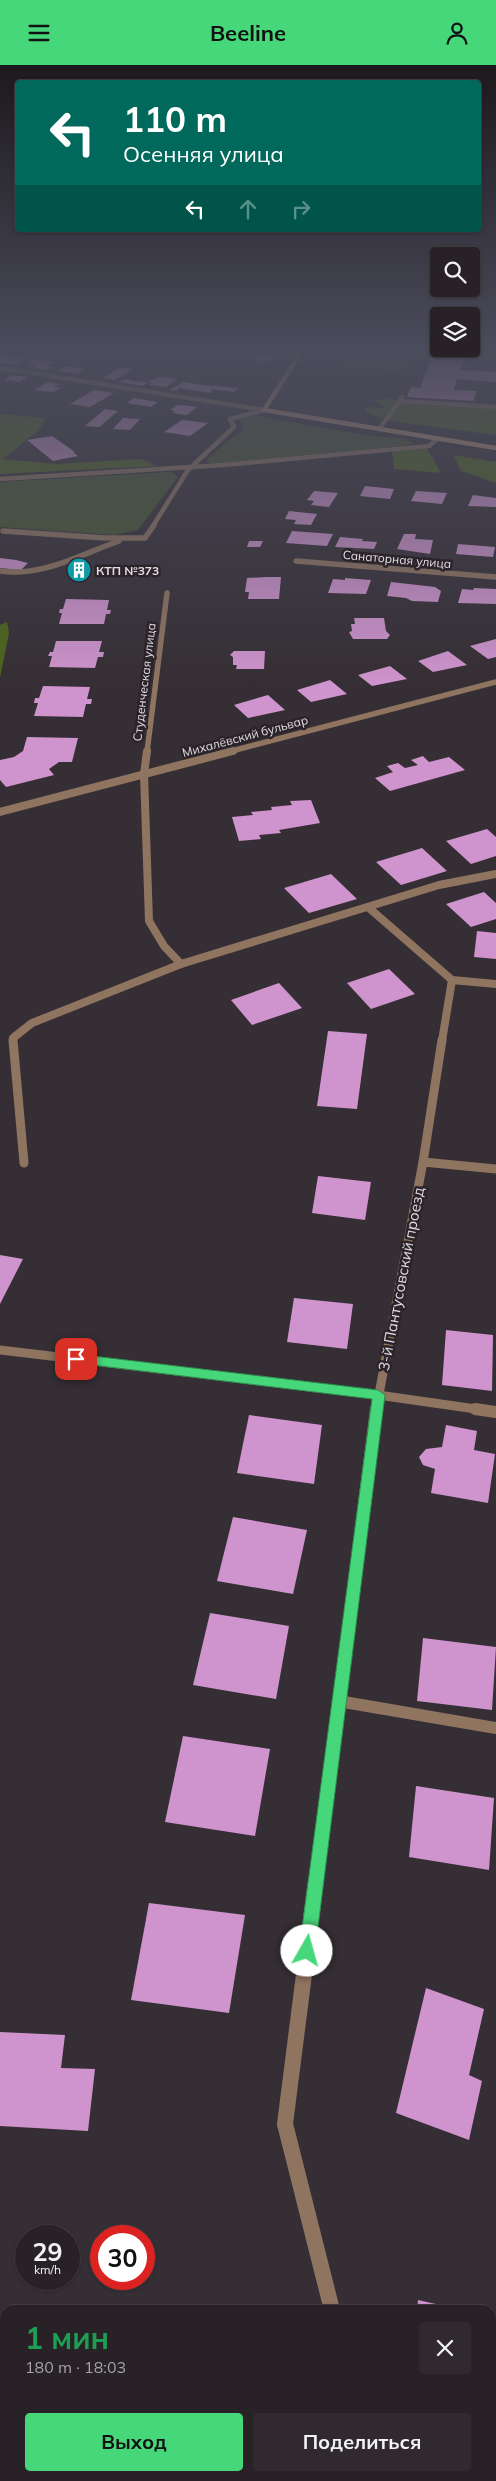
<!DOCTYPE html>
<html lang="ru">
<head>
<meta charset="utf-8">
<style>
  body { margin:0; font-family:Mulish,sans-serif; background:#302a2f; color:#f1f3f6; height:100vh; display:flex; flex-direction:column; font-size:19px; white-space:nowrap }
  * { box-sizing:border-box; margin:0 }
  p { font-size:16px; color:#a5a4a7 }
  .icon { flex:none; width:28px; height:28px; fill:none; stroke:currentColor; stroke-width:2; stroke-linecap:round; stroke-linejoin:round }
  .map { position:relative; flex:1; overflow:hidden }
  .sheet { position:absolute; left:0px; top:2240px; width:496px; height:176px; display:flex; flex-direction:column; background:#282227; border-radius:15px 15px 0 0; box-shadow:0 1px 4px #0004,0 0 0 1px #443f44 }
  .sheet>* { flex:none }
  .banner { position:absolute; left:15px; top:15px; width:466px; height:152px; border-radius:5px; box-shadow:0 1px 4px #0004,0 0 0 1px #443f44; background:#00695c; color:#fff; overflow:hidden }
  .controls { position:absolute; left:430px; top:182px; display:grid; gap:10px }
  .controls a { display:grid; place-items:center; width:50px; height:50px; border-radius:5px; background:#282227; box-shadow:0 1px 4px #0004,0 0 0 1px #443f44; font-size:25px }
  .speed { position:absolute; left:15px; top:2160px; display:flex; gap:10px; font-size:25px; font-weight:700; text-align:center }
  .speed>* { display:grid; place-content:center; width:65px; height:65px; border-radius:50%; background:#282227; box-shadow:0 1px 4px #0004,0 0 0 1px #443f44; line-height:1 }
  .speed small { font-size:12px; font-weight:400 }
  .speed .limit { border:8px solid #d22; background:#fff; color:#111 }
  .pin { position:absolute; display:grid; place-items:center; width:42px; height:42px; color:#fff; margin:-21px; border-radius:10px; box-shadow:0 2px 8px #0006 }
  .me { position:absolute; width:55px; margin:-28px; rotate:7deg; stroke-linejoin:round; filter:drop-shadow(0 0 4px #0008) }
  .turn { display:flex; align-items:center; gap:18px; height:105px; padding:0 25px; font-size:22px }
  .turn .icon { width:65px; height:65px; stroke-width:2.5 }
  .turn b { display:block; font-size:35px; line-height:42px }
  .lanes { display:flex; align-items:center; height:48px; padding:0 25px; background:#0003; justify-content:center; gap:25px; direction:ltr }
  .lanes .off { opacity:.35 }
  .round { display:grid; place-items:center; flex:none; width:52px; height:52px; border-radius:5px; background:#302a2f }
  .head { display:flex; align-items:center; justify-content:space-between; height:85px; padding:0 25px }
  h1 { font-size:30px; font-weight:700; line-height:38px; color:#1e9e55 }
  .action { display:flex; gap:10px; margin-top:auto; padding:10px 25px }
  .action a { flex:1; height:58px; border-radius:5px; background:#46d77a; color:#111; font-size:20px; font-weight:700; line-height:58px; text-align:center }
  .action a+a { background:#302a2f; color:#f1f3f6 }
  header { display:flex; justify-content:space-between; align-items:center; height:65px; padding:0 25px; background:#46d77a; color:#111; font-size:22px; font-weight:700 }
  .map>svg:first-child { display:block }
</style>
</head>
<body>
<header><svg class="icon" aria-label="menu" viewBox="0 0 24 24"><path d="M4 6h16M4 12h16M4 18h16"/></svg>Beeline<svg class="icon" aria-label="person" viewBox="0 0 24 24"><circle cx="12" cy="8" r="4"/><path d="M4 21q1-7 8-7t8 7"/></svg></header>
<div class="map">
<svg width="496" height="2416" viewBox="0 0 496 2416">
  <rect width="100%" height="100%" fill="#352e34"/>
  <g fill="#47552e">
    <polygon points="359,283 417,283 403,306 341,302"/>
    <polygon points="252,350 364,370 406,374 413,378 402,381 213,399 207,397 208,393 242,365 243,363 239,355"/>
    <polygon points="167,407 172,407 178,412 138,465 114,470 0,462 0,417"/>
  </g>
  <g fill="#4e6419">
    <polygon points="386,333 402,336 496,343 496,370 390,356 364,347 367,342 387,343 373,336"/>
    <polygon points="0,349 45,353 39,365 3,394 56,399 141,394 157,401 0,409"/>
    <polygon points="427,383 441,408 394,404 392,387"/>
    <polygon points="454,390 496,397 496,418 461,406"/>
    <polygon points="7,557 9,568 0,613 0,560"/>
  </g>
  <g fill="#cf94cd">
    <polygon points="435,283 468,284 460,305 496,307 496,317 457,314 454,325 477,326 473,336 407,332 411,322 420,323"/>
    <polygon points="1,290 18,293 22,290 30,291 15,300 0,298"/>
    <polygon points="259,290 273,291 269,296 255,296"/>
    <polygon points="35,294 54,297 46,301 51,302 47,305 32,302 36,300 28,299"/>
    <polygon points="67,301 85,304 76,309 58,306"/>
    <polygon points="121,302 133,304 115,315 103,313"/>
    <polygon points="12,310 27,312 20,317 4,315"/>
    <polygon points="160,312 168,313 177,314 166,322 149,320 152,317 147,317"/>
    <polygon points="125,314 132,315 130,316 148,317 143,321 119,317"/>
    <polygon points="48,317 60,319 54,322 61,323 53,327 34,325"/>
    <polygon points="184,317 202,320 239,323 233,327 213,324 209,328 179,323 176,326 169,325"/>
    <polygon points="94,325 114,328 90,342 70,339"/>
    <polygon points="134,333 158,337 151,342 127,338"/>
    <polygon points="178,340 183,340 197,342 187,350 173,348 175,346 170,345"/>
    <polygon points="105,344 118,346 99,362 85,361"/>
    <polygon points="123,353 140,354 130,365 113,364"/>
    <polygon points="182,355 208,358 190,371 164,367"/>
    <polygon points="52,371 75,387 73,387 78,391 53,396 27,375"/>
    <polygon points="365,421 394,424 390,434 360,431"/>
    <polygon points="314,426 338,428 329,442 311,440 314,436 307,435"/>
    <polygon points="416,426 447,428 442,439 411,436"/>
    <polygon points="473,430 496,433 496,442 468,441"/>
    <polygon points="289,446 317,449 311,460 294,459 296,455 285,454"/>
    <polygon points="292,466 333,469 327,481 286,478"/>
    <polygon points="404,469 416,469 415,474 433,475 430,489 397,484"/>
    <polygon points="340,472 363,474 362,476 377,477 374,484 335,482"/>
    <polygon points="249,476 263,476 260,482 247,482"/>
    <polygon points="458,479 495,482 493,492 456,489"/>
    <polygon points="0,493 16,495 28,498 21,505 0,503"/>
    <polygon points="267,512 281,512 279,534 248,534 249,527 245,527 247,513"/>
    <polygon points="345,513 371,515 366,529 328,528 333,514 345,515"/>
    <polygon points="391,517 435,522 441,526 438,537 412,536 406,533 387,531"/>
    <polygon points="474,523 496,524 496,539 458,538 462,524 473,525"/>
    <polygon points="66,534 109,535 107,545 111,545 110,549 106,549 104,559 59,559 62,548 59,548 60,544 63,544"/>
    <polygon points="354,553 384,553 386,566 390,570 387,574 353,574 349,567 352,566 351,559 355,559"/>
    <polygon points="496,574 496,592 488,594 470,581"/>
    <polygon points="56,576 102,576 99,587 104,587 103,592 98,592 95,603 49,602 52,591 48,591 50,587 53,587"/>
    <polygon points="234,586 265,586 264,604 236,604 237,600 233,600 233,592 230,590"/>
    <polygon points="448,586 467,600 433,607 418,596"/>
    <polygon points="390,601 407,614 372,621 358,610"/>
    <polygon points="330,615 347,629 311,637 297,625"/>
    <polygon points="43,621 90,622 87,634 92,634 91,639 86,639 83,652 34,651 38,638 34,638 35,633 39,633"/>
    <polygon points="268,630 285,645 248,653 234,640"/>
    <polygon points="27,672 78,673 72,697 59,697 49,704 54,710 6,722 0,715 0,695 14,692 23,686"/>
    <polygon points="423,691 429,697 449,692 465,705 390,726 375,713 393,707 387,701 398,698 405,703 418,700 411,695"/>
    <polygon points="311,735 320,758 279,765 281,768 259,770 261,774 239,776 232,752 253,750 251,747 272,745 271,742 292,740 290,736"/>
    <polygon points="487,764 496,772 496,791 471,799 446,776"/>
    <polygon points="422,783 447,806 401,820 376,797"/>
    <polygon points="331,809 357,834 309,848 284,823"/>
    <polygon points="484,827 496,838 496,854 471,862 446,839"/>
    <polygon points="477,866 496,868 496,894 474,892"/>
    <polygon points="389,904 415,929 371,944 347,918"/>
    <polygon points="279,918 302,943 252,960 231,935"/>
    <polygon points="328,966 367,969 357,1044 317,1041"/>
    <polygon points="318,1111 371,1117 365,1155 312,1148"/>
    <polygon points="0,1190 23,1194 0,1239"/>
    <polygon points="294,1233 353,1239 347,1284 287,1277"/>
    <polygon points="446,1265 493,1270 492,1326 442,1320"/>
    <polygon points="249,1350 322,1360 314,1419 237,1408"/>
    <polygon points="446,1360 477,1366 474,1385 495,1389 488,1438 431,1428 435,1404 423,1400 419,1392 426,1384 442,1382"/>
    <polygon points="233,1452 307,1465 293,1529 217,1516"/>
    <polygon points="210,1548 289,1561 276,1634 193,1620"/>
    <polygon points="423,1573 496,1582 492,1645 417,1636"/>
    <polygon points="183,1671 270,1684 255,1771 165,1757"/>
    <polygon points="416,1721 494,1733 489,1805 409,1792"/>
    <polygon points="149,1838 245,1850 229,1948 131,1935"/>
    <polygon points="426,1923 484,1944 469,2010 482,2016 469,2075 396,2048"/>
    <polygon points="0,1967 65,1970 61,2003 95,2004 88,2066 0,2061"/>
    <polygon points="418,2235 458,2244 458,2245 417,2245"/>
    <polygon points="491,2251 496,2252 496,2373 491,2372"/>
  </g>
  <g fill="none" stroke-linecap="round" stroke-linejoin="round">
    <g stroke="#8f745f" stroke-width="4.5">
      <polyline points="402,332 400,336 496,342"/>
      <polyline points="379,364 400,336"/>
      <polyline points="153,461 188,405 234,362 230,354 264,345"/>
    </g>
    <g stroke="#8f745f" stroke-width="5.5">
      <polyline points="3,466 105,473 145,473 154,460"/>
      <path d="M0,506C43,512 79,490 119,476"/>
    </g>
    <polyline stroke="#8f745f" stroke-width="8" points="369,843 452,915"/>
    <g stroke="#8f745f" stroke-width="4.5">
      <polyline points="0,303 264,345"/>
      <polyline points="0,414 223,400 429,381 437,374"/>
    </g>
    <g stroke="#8f745f" stroke-width="5.5">
      <polyline points="296,496 496,512"/>
      <polyline points="147,687 167,528"/>
      <polyline points="228,687 496,617"/>
    </g>
    <g stroke="#8f745f" stroke-width="8">
      <polyline points="147,686 144,709 149,856 164,881 181,899"/>
      <polyline points="0,747 233,686"/>
      <polyline points="13,976 13,973 32,958 181,899 439,820 496,809"/>
      <polyline points="442,976 452,915 496,919"/>
    </g>
    <g stroke="#8f745f" stroke-width="9">
      <polyline points="13,975 24,1098"/>
      <polyline points="423,1097 496,1104"/>
      <polyline points="0,1285 378,1330 483,1345"/>
      <polyline points="376,1345 423,1097 442,975"/>
    </g>
    <g stroke="#8f745f" stroke-width="12">
      <polyline points="475,1344 496,1347"/>
      <polyline points="338,1636 496,1663"/>
      <polyline points="316,1816 376,1344"/>
    </g>
    <g stroke="#8f745f" stroke-width="16">
      <polyline points="316,1815 285,2059 332,2245"/>
      <polyline points="374,2411 375,2416"/>
    </g>
    <polyline stroke="#c59a78" stroke-width="4.5" points="304,283 264,345 496,383"/>
  </g>
  <linearGradient id="sky" x2="0" y2="1"><stop stop-color="#1d191d"/><stop offset="0.46" stop-color="#4b4c5c"/><stop offset="1" stop-color="#4b4c5c" stop-opacity="0"/></linearGradient>
  <rect width="496" height="621" fill="url(#sky)"/>
  <polygon fill="#46d77a" stroke="#2e8c4f" points="76,1289 378,1325 385,1330 315,1886 313,1892 307,1894 301,1892 299,1886 372,1334 76,1298 70,1294"/>
  <defs>
    <symbol id="building-disc" viewBox="-11 -11 22 22"><circle r="9.5" fill="#0f9aa8" stroke="#2b242a"/><path d="M-4-6H4V6H1V3H-1V6H-4ZM-2.5-4.3h1.7v1.8h-1.7ZM.8-4.3h1.7v1.8H.8ZM-2.5-1h1.7V.8h-1.7ZM.8-1h1.7V.8H.8Z" fill="#fff"/></symbol>
  </defs>
  <g fill-rule="evenodd">
    <use href="#building-disc" x="65" y="491" width="28" height="28"/>
  </g>
  <g text-anchor="middle" dominant-baseline="central" stroke-width="5" stroke-linejoin="round" paint-order="stroke">
    <g font-size="12" fill="#e2dde2" stroke="#2b242a">
      <text transform="translate(397 494) rotate(5)">Санаторная улица</text>
      <text transform="translate(144 617) rotate(-83)">Студенческая улица</text>
      <text transform="translate(245 671) rotate(-15)">Михалёвский бульвар</text>
    </g>
    <g font-size="12" font-weight="bold" fill="#e2dde2" stroke="#2b242a" text-anchor="start">
      <text x="96" y="505">КТП №373</text>
    </g>
    <g font-size="15" fill="#e2dde2" stroke="#2b242a">
      <text transform="translate(401 1214) rotate(-79)">3-й Пантусовский проезд</text>
    </g>
  </g>
</svg>
<div class="controls">
<a><svg class="icon" aria-label="search" viewBox="0 0 24 24"><circle cx="10" cy="10" r="6"/><path d="M15 15l6 6"/></svg></a>
<a><svg class="icon" aria-label="layers" viewBox="0 0 24 24"><path d="M12 4l9 5-9 5-9-5zM3 14l9 5 9-5"/></svg></a>
</div>
<div class="speed"><div>29<small>km/h</small></div><div class="limit">30</div></div>
<div class="pin" style="left:76px;top:1294px;background:#d93025"><svg class="icon" aria-label="arrive" viewBox="0 0 24 24"><path d="M6 21V4h12l-3 4 3 4H6"/></svg></div>
<svg class="me" style="left:307px;top:1886px" viewBox="-20 -20 40 40"><circle r="19" fill="#fff"/><path d="M0-13L10 11 0 6-10 11z" fill="#46d77a"/></svg>
<div class="banner">
<div class="turn"><svg class="icon" aria-label="left" viewBox="0 0 24 24"><path d="M17 20v-9H6M10 6l-5 5 5 5"/></svg><div><b>110 m</b>Осенняя улица</div></div>
<div class="lanes"><svg class="icon" aria-label="left" viewBox="0 0 24 24"><path d="M17 20v-9H6M10 6l-5 5 5 5"/></svg><svg class="icon off" aria-label="ahead" viewBox="0 0 24 24"><path d="M12 20V5M6 11l6-6 6 6"/></svg><svg class="icon off" aria-label="right" viewBox="0 0 24 24"><path d="M7 20v-9h11M14 6l5 5-5 5"/></svg></div>
</div>
<section class="sheet">
<div class="head"><div><h1>1 мин</h1><p>180 m · 18:03</p></div><a class="round"><svg class="icon" aria-label="close" viewBox="0 0 24 24"><path d="M6 6l12 12M18 6L6 18"/></svg></a></div>
<div class="action"><a>Выход</a><a>Поделиться</a></div>
</section>
</div>
</body>
</html>
